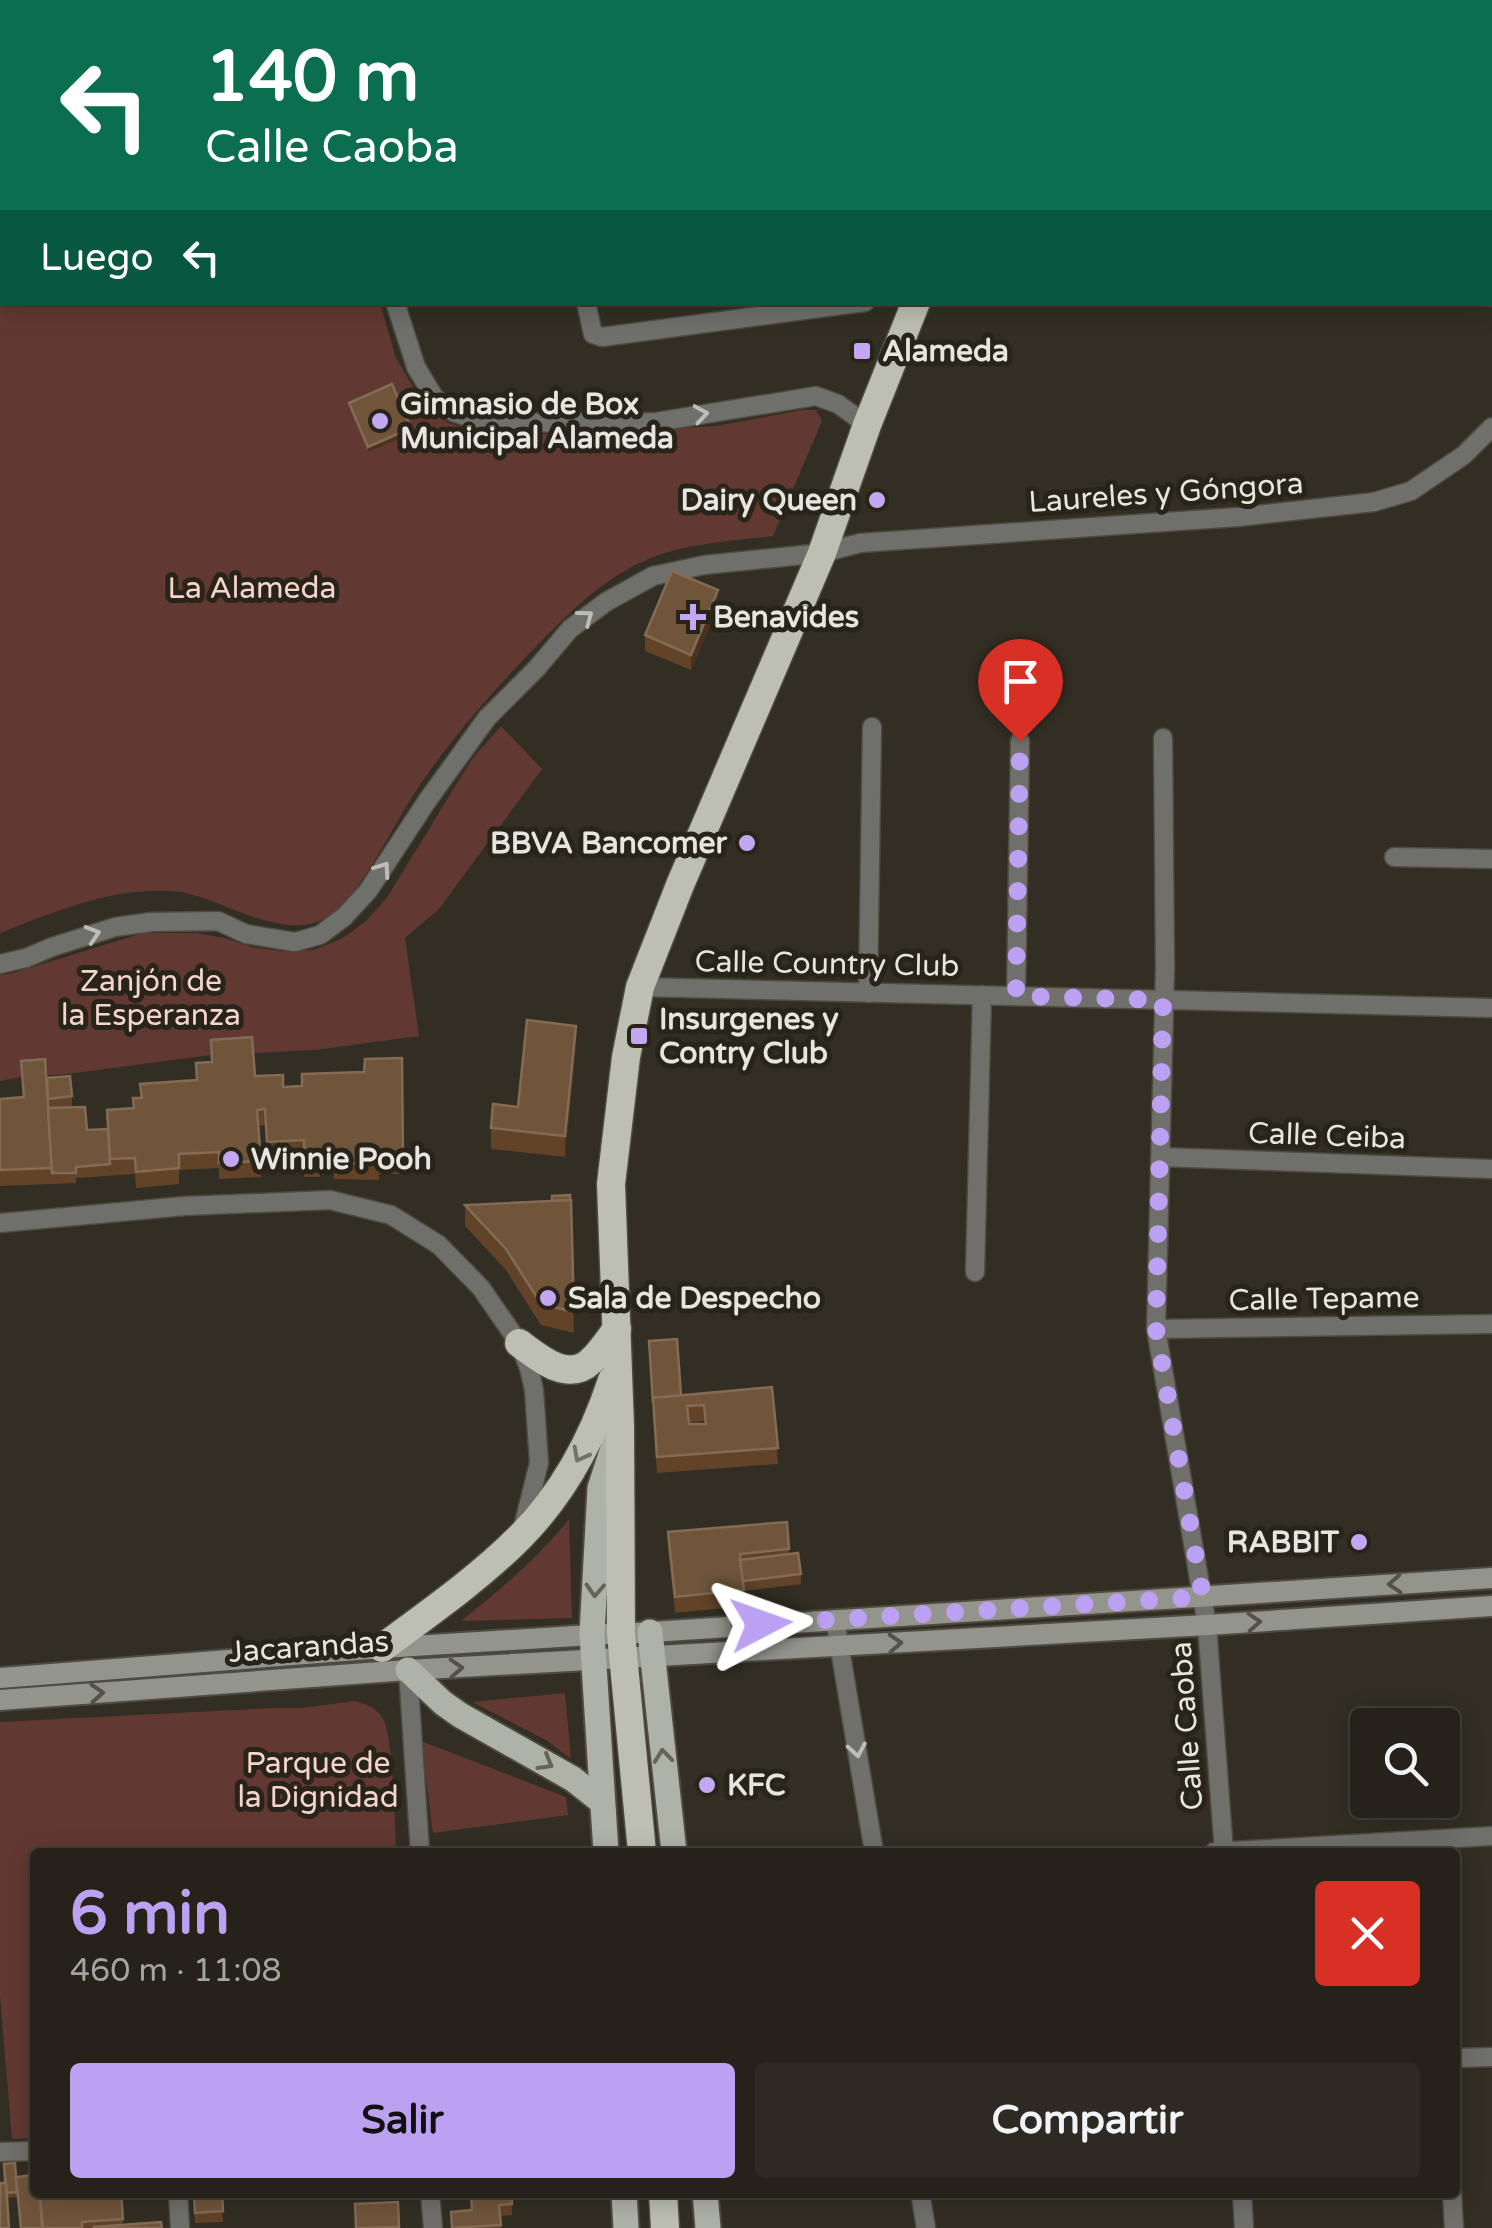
<!DOCTYPE html>
<html lang="es">
<head>
<meta charset="utf-8">
<style>
  body { margin:0; font-family:"Varela Round",sans-serif; background:#2e2a23; color:#f1f3f6; height:100vh; display:flex; flex-direction:column; font-size:38px; white-space:nowrap }
  * { box-sizing:border-box; margin:0 }
  p { font-size:32px; color:#a4a4a2 }
  .icon { flex:none; width:55px; height:55px; fill:none; stroke:currentColor; stroke-width:2; stroke-linecap:round; stroke-linejoin:round }
  .map { position:relative; flex:1; overflow:hidden }
  .panel { position:absolute; left:30px; top:1848px; width:1430px; height:350px; display:flex; flex-direction:column; background:#26221a; border-radius:10px; box-shadow:0 5px 25px #0003,0 0 0 2px #423f39 }
  .panel>* { flex:none }
  .top-card { position:absolute; left:0px; top:0px; width:1492px; height:305px; box-shadow:0 5px 25px #0003,0 0 0 2px #423f39; background:#0b6e4f; color:#fff; overflow:hidden }
  .buttons { position:absolute; left:1350px; top:1708px; display:grid; gap:20px }
  .buttons a { display:grid; place-items:center; width:110px; height:110px; border-radius:10px; background:#26221a; box-shadow:0 5px 25px #0003,0 0 0 2px #423f39; font-size:50px }
  .pin { position:absolute; display:grid; place-items:center; width:85px; height:85px; color:#fff; margin:-102px -42px; border-radius:50% 50% 50% 0; rotate:-45deg; box-shadow:0 0 10px #0007 }
  .pin .icon { rotate:45deg }
  .me { position:absolute; width:110px; margin:-55px; rotate:86deg; stroke-linejoin:round; filter:drop-shadow(0 0 8px #0008) }
  .turn { display:flex; align-items:center; gap:35px; height:210px; padding:0 40px; font-size:45px }
  .turn .icon { width:130px; height:130px; stroke-width:2.5 }
  .turn b { display:block; font-size:70px; line-height:85px }
  .then { display:flex; align-items:center; height:95px; padding:0 40px; background:#0003; gap:20px; font-size:38px }
  .round { display:grid; place-items:center; flex:none; width:105px; height:105px; border-radius:10px; background:#2e2a23 }
  .headline { display:flex; align-items:center; justify-content:space-between; height:170px; padding:0 40px }
  h1 { font-size:60px; font-weight:700; line-height:75px; color:#bca0f2 }
  .button { display:flex; gap:20px; margin-top:auto; padding:20px 40px }
  .button a { flex:1; height:115px; border-radius:10px; background:#bca0f2; color:#111; font-size:40px; font-weight:700; line-height:115px; text-align:center }
  .button a+a { background:#2e2a23; color:#f1f3f6 }
  .map>svg:first-child { display:block }
</style>
</head>
<body>
<div class="map">
<svg width="1492" height="2228" viewBox="0 0 1492 2228">
  <rect width="100%" height="100%" fill="#322e23"/>
  <g fill="#623832">
    <path d="M0,239H2V302L380,303L396,358L422,402L448,423L489,435L592,433L716,426L803,410H816L822,421L773,536C733,541 691,543 653,557C600,578 563,619 524,659C484,701 446,745 414,794C395,823 360,894 334,913C291,945 233,905 190,894C181,891 170,891 160,891C109,889 47,914 0,933Z"/>
    <polygon points="501,726 542,769 439,909 405,938 419,1036 315,1050 211,1055 67,1074 21,1077 0,1081 0,975 13,973 143,933 196,933 225,938 251,947 282,951 314,950 343,938 366,921 386,899 472,759"/>
    <path d="M569,1519L572,1618L461,1621C501,1589 537,1559 569,1519Z"/>
    <polygon points="565,1693 571,1759 546,1740 472,1702"/>
    <path d="M355,1701C366,1704 375,1707 382,1717C394,1734 395,1827 396,1852H35V2138L12,2139L0,1995V1722L274,1708H302Z"/>
    <polygon points="421,1741 566,1797 568,1815 433,1833"/>
  </g>
  <g fill="none" stroke-linecap="round" stroke-linejoin="round">
    <defs>
      <g id="minor">
        <polyline points="305,0 306,2"/>
        <polyline points="519,0 519,2"/>
        <polyline points="1259,0 1259,2"/>
        <polyline points="395,302 416,367 434,397 453,412 486,423 656,422 816,396 838,404 867,425"/>
        <polyline points="586,302 593,334 602,337 865,302"/>
        <polyline points="1163,738 1165,968 1156,1329 1207,1625 1224,1852"/>
        <polyline points="1394,857 1492,859"/>
        <polyline points="0,964 26,958 52,947 115,927 151,922 218,921 246,934 295,942 320,935 344,917 368,891 427,801 487,718 537,668 570,629 606,602 653,576 704,565 822,553 860,543 1238,517 1374,502 1411,491 1464,455 1492,427"/>
        <polyline points="640,987 1492,1008"/>
        <polyline points="868,993 872,727"/>
        <polyline points="1016,996 1020,741"/>
        <polyline points="1161,1157 1492,1169"/>
        <polyline points="0,1223 185,1206 330,1200 391,1215 439,1245 481,1288 519,1343 529,1368 534,1390 539,1463 523,1527"/>
        <polyline points="975,1272 982,995"/>
        <polyline points="1156,1329 1492,1324"/>
        <polyline points="835,1619 874,1852"/>
        <polyline points="408,1670 420,1852"/>
        <polyline points="1214,1852 1492,1836"/>
        <polyline points="1455,2058 1492,2057"/>
        <polyline points="0,2152 35,2151"/>
        <polyline points="178,2192 180,2228"/>
        <polyline points="430,2192 433,2228"/>
        <polyline points="920,2192 926,2228"/>
        <polyline points="1242,2192 1244,2228"/>
        <polyline points="1452,2192 1454,2228"/>
      </g>
      <g id="tertiary">
        <polyline points="776,2 776,0"/>
        <polyline points="0,225 2,224"/>
      </g>
      <g id="secondary">
        <polyline points="1074,2 1088,0"/>
        <polyline points="636,1633 1492,1578"/>
        <polyline points="0,1678 382,1648 607,1634"/>
        <polyline points="0,1700 408,1670 1207,1625 1492,1606"/>
      </g>
      <g id="primary">
        <polyline points="650,1632 674,1852"/>
        <polyline points="408,1670 443,1703 460,1715 573,1779 602,1802"/>
        <polyline points="606,1852 592,1634 600,1488 617,1436"/>
        <polyline points="624,2192 626,2228"/>
        <polyline points="705,2192 708,2228"/>
      </g>
      <g id="trunk">
        <polyline points="1047,2 1049,0"/>
        <path d="M519,1343C539,1358 568,1383 591,1361C601,1352 609,1339 617,1329"/>
        <path d="M382,1648C429,1613 478,1579 519,1538C563,1494 593,1438 612,1380"/>
        <polyline points="642,1852 621,1634 620,1426 611,1184 626,1057 640,987 680,885 822,553 867,425 916,302"/>
        <polyline points="663,2192 665,2228"/>
      </g>
    </defs>
    <use href="#minor" stroke="#4f4b41" stroke-width="21"/>
    <use href="#tertiary" stroke="#4f4b41" stroke-width="24"/>
    <use href="#secondary" stroke="#4f4b41" stroke-width="24"/>
    <use href="#primary" stroke="#4f4b41" stroke-width="29"/>
    <use href="#trunk" stroke="#4f4b41" stroke-width="31"/>
    <use href="#minor" stroke="#6f706b" stroke-width="18"/>
    <use href="#tertiary" stroke="#6f706b" stroke-width="20"/>
    <use href="#secondary" stroke="#93958d" stroke-width="20"/>
    <use href="#primary" stroke="#afb2a7" stroke-width="25"/>
    <use href="#trunk" stroke="#bcbfb2" stroke-width="28"/>
  </g>
  <g fill="#624328" fill-rule="evenodd">
    <polygon points="349,403 411,434 368,452 349,408"/>
    <polygon points="718,606 691,670 645,651 645,635"/>
    <polygon points="211,1040 255,1076 283,1087 302,1086 364,1072 402,1058 403,1174 379,1174 379,1180 334,1179 334,1169 320,1169 320,1177 304,1177 304,1156 267,1157 265,1125 258,1126 261,1177 219,1179 219,1168 179,1170 179,1184 136,1188 135,1174 76,1178 76,1183 0,1186 0,1099 23,1097 21,1061 72,1096 72,1107 87,1130 107,1129 107,1110 133,1108 140,1098 140,1084 196,1080 196,1063 211,1062"/>
    <polygon points="576,1047 565,1157 491,1149 491,1128 518,1107"/>
    <polygon points="571,1200 574,1333 541,1325 506,1270 465,1226 465,1205"/>
    <path d="M649,1352L681,1395L772,1387L778,1464L657,1473ZM704,1421L705,1424H689V1422Z"/>
    <polygon points="787,1522 789,1554 801,1574 801,1584 744,1591 744,1606 675,1613 668,1548 668,1532"/>
    <polygon points="16,2181 121,2192 123,2225 162,2228 20,2228 17,2197 7,2198 0,2183"/>
    <polygon points="193,2192 247,2192 247,2194 222,2196 223,2222 195,2223"/>
    <polygon points="511,2192 512,2215 500,2216 501,2228 451,2228 451,2212 472,2210 471,2193"/>
  </g>
  <g fill="#49331e">
    <polygon points="411,428 411,434 368,452 368,447"/>
    <polygon points="718,590 718,606 691,670 691,655"/>
    <polygon points="576,1026 576,1047 565,1157 565,1136"/>
  </g>
  <g fill="#70553b" stroke="#836b55" stroke-width="2.5" fill-rule="evenodd">
    <polygon points="2,97 2,113 0,113 0,98"/>
    <polygon points="2,127 2,177 0,177 0,128"/>
    <polygon points="392,384 411,428 368,447 349,403"/>
    <polygon points="672,571 718,590 691,655 645,635"/>
    <polygon points="527,1020 576,1026 565,1136 491,1128 493,1104 518,1107"/>
    <polygon points="252,1037 255,1076 283,1075 283,1087 302,1086 302,1074 364,1072 365,1059 402,1058 403,1158 379,1158 379,1164 334,1163 334,1153 320,1153 320,1161 304,1161 304,1140 267,1142 265,1109 257,1110 261,1161 219,1163 219,1152 179,1154 179,1168 136,1172 135,1158 110,1159 107,1110 134,1108 133,1098 142,1098 140,1084 197,1080 196,1063 212,1062 211,1040"/>
    <polygon points="45,1059 52,1168 0,1170 0,1099 24,1097 21,1061"/>
    <polygon points="70,1076 72,1096 48,1099 47,1078"/>
    <polygon points="85,1107 87,1130 108,1129 110,1164 76,1167 76,1173 52,1173 48,1108"/>
    <polygon points="570,1195 570,1200 552,1201 552,1196"/>
    <polygon points="571,1200 574,1312 541,1304 506,1249 465,1205"/>
    <polygon points="677,1339 681,1395 653,1398 653,1403 649,1341"/>
    <path d="M772,1387L778,1448L657,1457L653,1398ZM704,1405L706,1424H689L687,1406Z"/>
    <polygon points="787,1522 789,1549 740,1554 744,1590 675,1597 668,1532"/>
    <polygon points="798,1553 801,1574 743,1581 740,1560"/>
    <polygon points="15,2163 17,2192 6,2193 4,2164"/>
    <polygon points="35,2175 35,2192 58,2192 58,2196 40,2198 42,2228 21,2228 16,2177"/>
    <polygon points="0,2183 6,2183 9,2228 0,2228"/>
    <polygon points="58,2192 121,2192 123,2219 82,2222 82,2228 43,2228 40,2198 59,2196"/>
    <polygon points="194,2192 222,2192 223,2211 195,2213"/>
    <polygon points="511,2192 512,2204 499,2205 501,2225 452,2228 451,2212 472,2210 471,2193"/>
    <polygon points="398,2202 399,2227 356,2228 355,2204"/>
    <polygon points="161,2222 162,2228 94,2228 94,2227"/>
  </g>
  <defs><path id="oneway-chevron" d="M-2-3.5L2.5 0L-2 3.5" fill="none" stroke-width="1.6" stroke-linecap="round" stroke-linejoin="round" transform="scale(2.5)"/></defs>
  <g stroke="#bdbcb6">
    <use href="#oneway-chevron" transform="translate(701 414) rotate(-9)"/>
    <use href="#oneway-chevron" transform="translate(586 617) rotate(-37)"/>
    <use href="#oneway-chevron" transform="translate(383 869) rotate(-55)"/>
    <use href="#oneway-chevron" transform="translate(93 934) rotate(-17)"/>
    <use href="#oneway-chevron" transform="translate(857 1750) rotate(80)"/>
  </g>
  <use stroke="#727266" href="#oneway-chevron" transform="translate(580 1455) rotate(118)"/>
  <g stroke="#535148">
    <use href="#oneway-chevron" transform="translate(1395 1584) rotate(176)"/>
    <use href="#oneway-chevron" transform="translate(1254 1622) rotate(-4)"/>
    <use href="#oneway-chevron" transform="translate(895 1643) rotate(-3)"/>
    <use href="#oneway-chevron" transform="translate(456 1668) rotate(-3)"/>
    <use href="#oneway-chevron" transform="translate(97 1693) rotate(-4)"/>
  </g>
  <g stroke="#656459">
    <use href="#oneway-chevron" transform="translate(595 1590) rotate(93)"/>
    <use href="#oneway-chevron" transform="translate(663 1756) rotate(-96)"/>
    <use href="#oneway-chevron" transform="translate(546 1763) rotate(30)"/>
  </g>
  <g fill="none" stroke-linecap="round" stroke-linejoin="round">
    <polyline stroke="#bca0f2" stroke-width="18" stroke-dasharray="0 32.4" points="761,1624 1203,1597 1156,1329 1163,1000 1016,996 1020,741"/>
  </g>
  <g fill="#c3a7f2" stroke="#28241a" stroke-width="4">
    <rect x="852" y="341" width="20" height="20" rx="5"/>
    <circle cx="380" cy="421" r="10"/>
    <circle cx="877" cy="500" r="10"/>
    <path d="M688 602h10v10h10v10h-10v10h-10v-10h-10v-10h10z"/>
    <circle cx="747" cy="843" r="10"/>
    <rect x="629" y="1026" width="20" height="20" rx="5"/>
    <circle cx="231" cy="1159" r="10"/>
    <circle cx="548" cy="1298" r="10"/>
    <circle cx="1359" cy="1542" r="10"/>
    <circle cx="707" cy="1785" r="10"/>
  </g>
  <g text-anchor="middle" dominant-baseline="central" stroke-width="10" stroke-linejoin="round" paint-order="stroke">
    <g font-size="30" font-weight="bold" fill="#e7e5de" stroke="#28241a" text-anchor="start">
      <text x="882" y="351">Alameda</text>
      <text x="400" y="404">Gimnasio de Box<tspan x="400" dy="34">Municipal Alameda</tspan></text>
      <text x="857" y="500" text-anchor="end">Dairy Queen</text>
      <text x="713" y="617">Benavides</text>
      <text x="727" y="843" text-anchor="end">BBVA Bancomer</text>
      <text x="659" y="1019">Insurgenes y<tspan x="659" dy="34">Contry Club</tspan></text>
      <text x="251" y="1159">Winnie Pooh</text>
      <text x="568" y="1298">Sala de Despecho</text>
      <text x="1339" y="1542" text-anchor="end">RABBIT</text>
      <text x="727" y="1785">KFC</text>
    </g>
    <g font-size="30" fill="#e7e5de" stroke="#28241a">
      <text transform="translate(1166 493) rotate(-4)">Laureles y Góngora</text>
      <text transform="translate(827 964) rotate(1)">Calle Country Club</text>
      <text transform="translate(1327 1136) rotate(2)">Calle Ceiba</text>
      <text transform="translate(1324 1299) rotate(-1)">Calle Tepame</text>
      <text transform="translate(309 1647) rotate(-4)">Jacarandas</text>
      <text transform="translate(1187 1726) rotate(-94)">Calle Caoba</text>
    </g>
    <g font-size="30" fill="#f5d4ce" stroke="#28241a">
      <text x="252" y="588">La Alameda</text>
      <text x="151" y="981">Zanjón de<tspan x="151" dy="34">la Esperanza</tspan></text>
      <text x="318" y="1763">Parque de<tspan x="318" dy="34">la Dignidad</tspan></text>
    </g>
  </g>
</svg>
<div class="buttons">
<a><svg class="icon" aria-label="search" viewBox="0 0 24 24"><circle cx="10" cy="10" r="6"/><path d="M15 15l6 6"/></svg></a>
</div>
<div class="pin" style="left:1020px;top:741px;background:#d93025"><svg class="icon" aria-label="arrive" viewBox="0 0 24 24"><path d="M6 21V4h12l-3 4 3 4H6"/></svg></div>
<svg class="me" style="left:761px;top:1624px" viewBox="-20 -20 40 40"><path d="M0-17L14 15 0 8-14 15z" fill="#bca0f2" stroke="#fff" stroke-width="4"/></svg>
<div class="top-card">
<div class="turn"><svg class="icon" aria-label="left" viewBox="0 0 24 24"><path d="M17 20v-9H6M10 6l-5 5 5 5"/></svg><div><b>140 m</b>Calle Caoba</div></div>
<div class="then">Luego<svg class="icon" aria-label="left" viewBox="0 0 24 24"><path d="M17 20v-9H6M10 6l-5 5 5 5"/></svg></div>
</div>
<section class="panel">
<div class="headline"><div><h1>6 min</h1><p>460 m · 11:08</p></div><a class="round" style="background:#d93025;color:#fff"><svg class="icon" aria-label="close" viewBox="0 0 24 24"><path d="M6 6l12 12M18 6L6 18"/></svg></a></div>
<div class="button"><a>Salir</a><a>Compartir</a></div>
</section>
</div>
</body>
</html>
